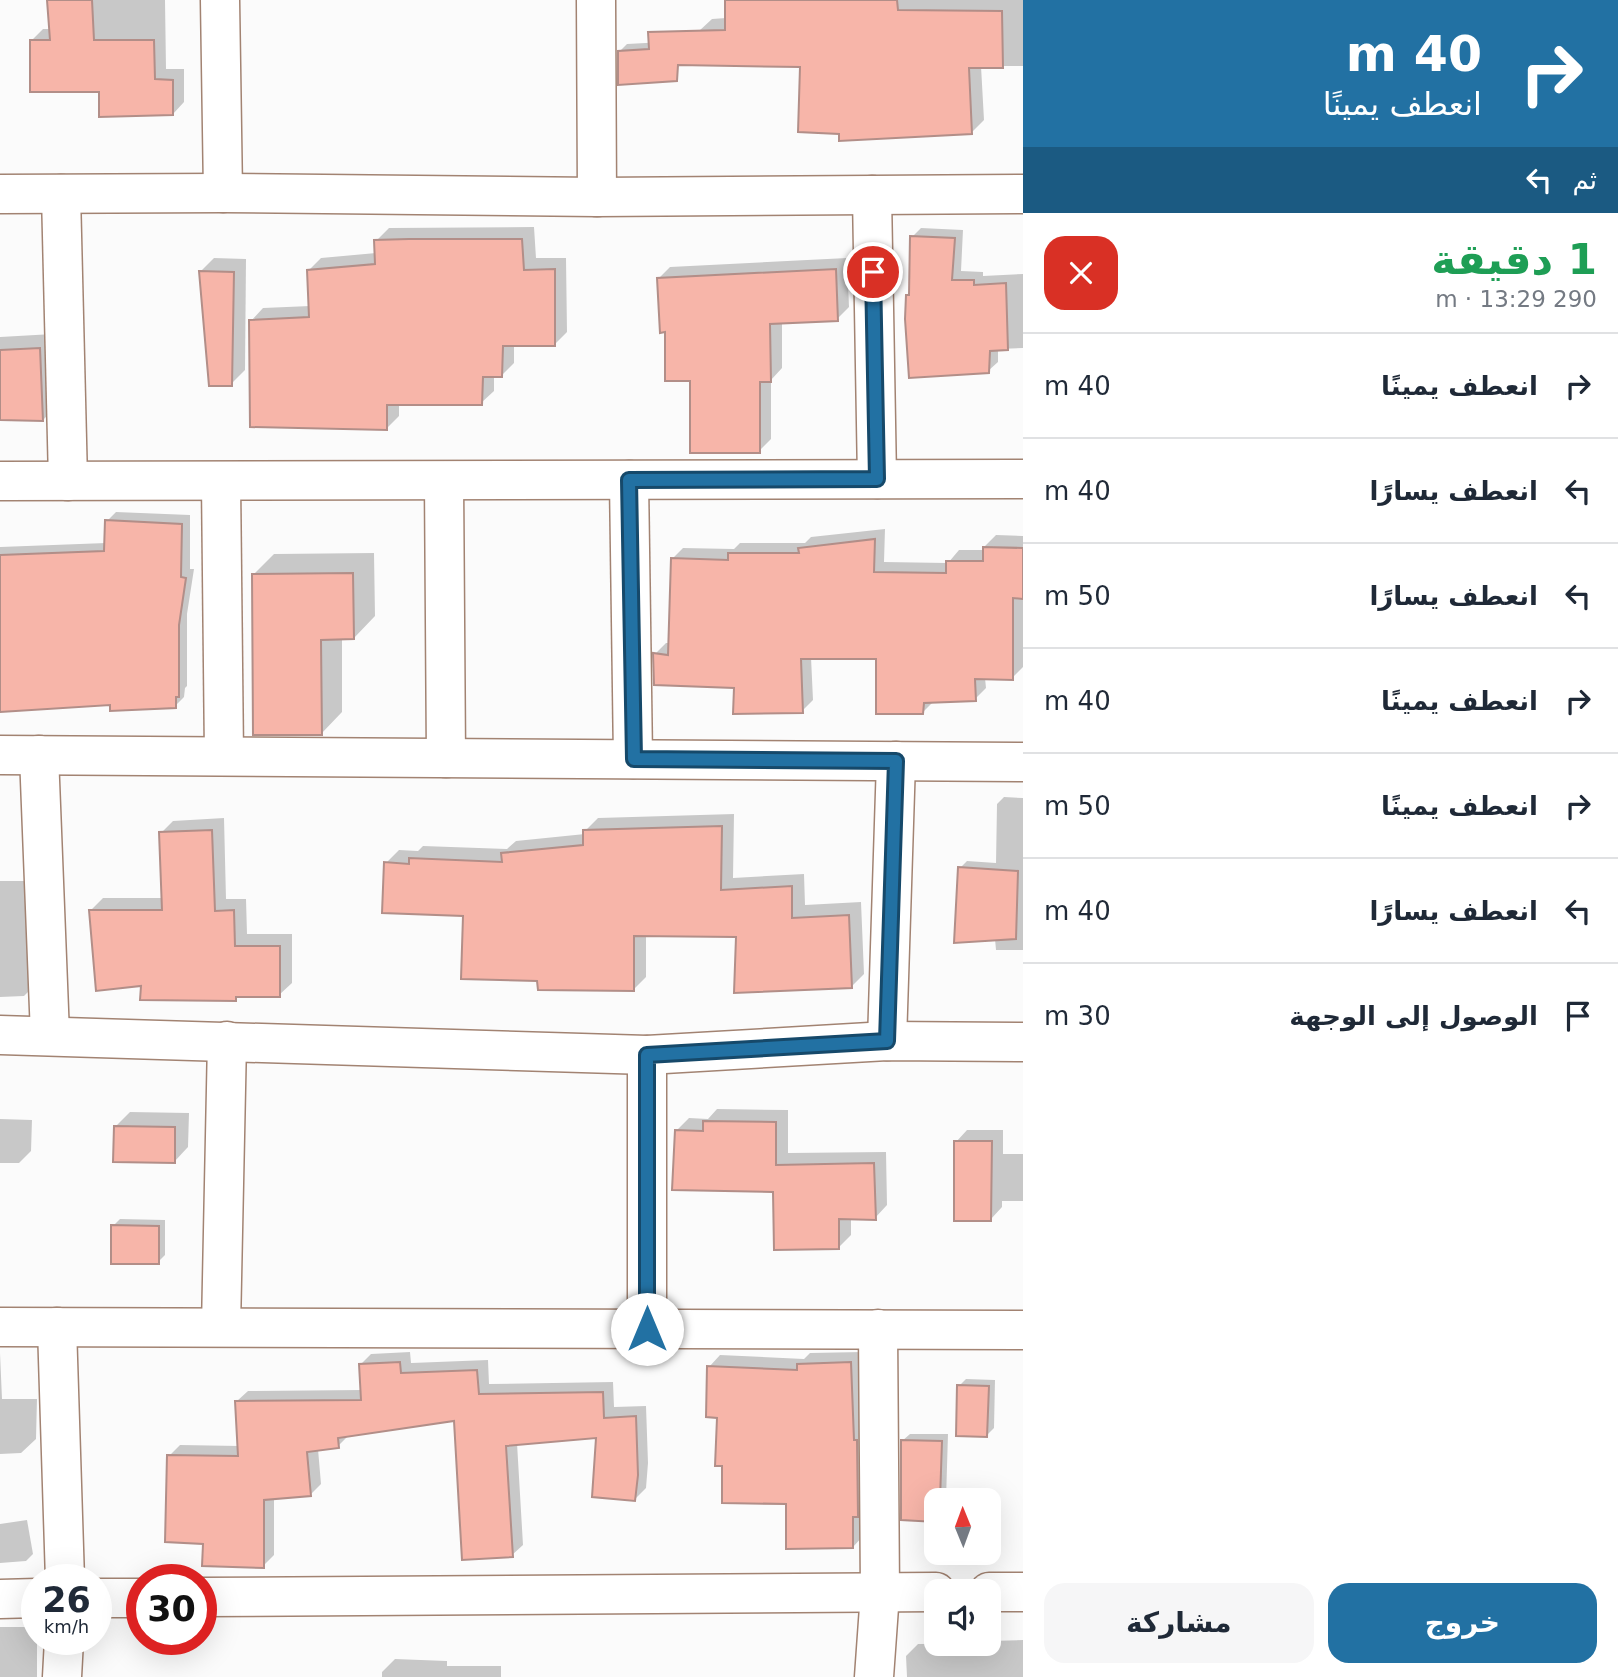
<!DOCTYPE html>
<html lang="ar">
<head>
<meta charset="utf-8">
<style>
  body { margin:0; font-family:"DejaVu Sans","Noto Sans Arabic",sans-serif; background:#f6f6f7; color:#1f2937; direction:rtl; height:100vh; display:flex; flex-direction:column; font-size:26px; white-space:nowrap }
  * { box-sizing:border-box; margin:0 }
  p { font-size:23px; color:#747a83 }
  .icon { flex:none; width:38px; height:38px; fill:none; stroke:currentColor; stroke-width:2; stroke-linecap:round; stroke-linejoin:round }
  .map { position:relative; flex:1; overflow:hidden; direction:ltr }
  .drawer { display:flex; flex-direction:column; background:#fff; width:595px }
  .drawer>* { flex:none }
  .top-card { background:#2271a3; color:#fff; overflow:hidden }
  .needle { width:46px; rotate:359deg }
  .controls { position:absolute; left:924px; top:1488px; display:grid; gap:14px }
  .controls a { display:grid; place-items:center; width:77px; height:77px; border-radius:14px; background:#fff; box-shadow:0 7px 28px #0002; font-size:35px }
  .speed { position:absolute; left:21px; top:1564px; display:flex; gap:14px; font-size:35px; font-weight:700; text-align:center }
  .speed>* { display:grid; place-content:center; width:91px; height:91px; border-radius:50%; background:#fff; box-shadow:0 7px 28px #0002; line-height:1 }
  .speed small { font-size:18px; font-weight:400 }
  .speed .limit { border:10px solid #d22; background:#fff; color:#111 }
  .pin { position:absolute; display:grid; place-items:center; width:60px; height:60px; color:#fff; margin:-30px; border:4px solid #fff; border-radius:50%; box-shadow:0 2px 7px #0007 }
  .me { position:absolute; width:77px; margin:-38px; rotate:0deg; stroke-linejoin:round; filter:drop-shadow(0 0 5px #0008) }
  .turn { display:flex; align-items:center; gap:24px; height:147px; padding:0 21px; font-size:32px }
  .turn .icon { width:91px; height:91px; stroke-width:2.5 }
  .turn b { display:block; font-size:49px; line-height:60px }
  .then { display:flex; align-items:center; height:66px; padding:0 21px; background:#0003; gap:14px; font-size:26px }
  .round { display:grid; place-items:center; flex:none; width:74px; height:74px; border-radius:21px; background:#f6f6f7 }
  .summary { display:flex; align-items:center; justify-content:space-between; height:119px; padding:0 21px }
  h1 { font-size:42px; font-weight:800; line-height:52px; color:#1e9e55 }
  .cta { display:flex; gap:14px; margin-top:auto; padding:14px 21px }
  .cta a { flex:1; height:80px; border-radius:21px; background:#2271a3; color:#fff; font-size:28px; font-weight:800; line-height:80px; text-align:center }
  .cta a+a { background:#f6f6f7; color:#1f2937 }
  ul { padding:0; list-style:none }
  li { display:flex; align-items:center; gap:21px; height:105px; padding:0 21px; border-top:2px solid #e0e1e3 }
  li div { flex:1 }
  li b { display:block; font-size:26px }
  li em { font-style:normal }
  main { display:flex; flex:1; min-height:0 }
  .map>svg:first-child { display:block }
</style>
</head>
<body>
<main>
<section class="drawer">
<div class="top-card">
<div class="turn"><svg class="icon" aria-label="right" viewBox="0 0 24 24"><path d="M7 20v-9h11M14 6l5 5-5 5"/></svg><div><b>40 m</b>انعطف يمينًا</div></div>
<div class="then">ثم<svg class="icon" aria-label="left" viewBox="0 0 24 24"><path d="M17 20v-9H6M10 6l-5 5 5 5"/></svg></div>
</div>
<div class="summary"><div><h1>1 دقيقة</h1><p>290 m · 13:29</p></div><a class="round" style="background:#d93025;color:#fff"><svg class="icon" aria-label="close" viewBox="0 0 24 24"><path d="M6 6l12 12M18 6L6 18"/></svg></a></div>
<ul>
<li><svg class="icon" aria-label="right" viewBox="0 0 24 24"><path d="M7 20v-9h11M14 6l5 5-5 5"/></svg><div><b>انعطف يمينًا</b></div><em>40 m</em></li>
<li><svg class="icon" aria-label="left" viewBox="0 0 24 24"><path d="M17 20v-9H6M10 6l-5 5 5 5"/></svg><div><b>انعطف يسارًا</b></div><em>40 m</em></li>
<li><svg class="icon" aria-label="left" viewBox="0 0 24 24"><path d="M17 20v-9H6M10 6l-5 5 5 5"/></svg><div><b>انعطف يسارًا</b></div><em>50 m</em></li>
<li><svg class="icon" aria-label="right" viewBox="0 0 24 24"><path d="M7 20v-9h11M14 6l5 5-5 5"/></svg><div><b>انعطف يمينًا</b></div><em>40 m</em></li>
<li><svg class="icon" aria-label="right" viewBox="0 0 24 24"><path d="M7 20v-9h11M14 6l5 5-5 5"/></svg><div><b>انعطف يمينًا</b></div><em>50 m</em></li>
<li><svg class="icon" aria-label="left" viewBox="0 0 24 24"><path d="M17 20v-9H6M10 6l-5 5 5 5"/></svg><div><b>انعطف يسارًا</b></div><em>40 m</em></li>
<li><svg class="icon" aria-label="arrive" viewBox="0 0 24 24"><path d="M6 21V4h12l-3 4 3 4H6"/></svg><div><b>الوصول إلى الوجهة</b></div><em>30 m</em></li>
</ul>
<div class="cta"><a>خروج</a><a>مشاركة</a></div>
</section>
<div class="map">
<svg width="1023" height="1677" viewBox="0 0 1023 1677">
  <rect width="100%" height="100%" fill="#fbfbfb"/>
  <g fill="#0003">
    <polygon points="49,0 165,0 166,69 184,69 184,102 173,114 101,90 31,41 43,29 51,29"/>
    <polygon points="727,0 1023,0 1023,66 981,66 984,120 971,133 841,132 801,66 699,31 712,19 726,18"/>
    <polygon points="664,42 666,73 620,51 627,44"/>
    <polygon points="534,227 536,258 566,258 567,332 555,344 514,344 514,363 501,376 494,375 494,391 481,403 399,403 399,416 387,428 251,321 263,308 310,306 309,270 321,258 376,253 376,241 389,228"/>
    <polygon points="921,228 963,230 961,271 983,272 983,276 1023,274 1023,348 998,349 998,362 988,371 908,296 911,293 912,237"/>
    <polygon points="214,258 246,259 245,370 231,384 201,271"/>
    <polygon points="847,258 849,307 837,319 782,321 782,368 771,380 771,439 759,451 691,380 667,330 658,279 670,267"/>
    <polygon points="53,334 57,405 43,420 0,418 0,337"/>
    <polygon points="116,512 190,515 190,569 194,569 187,614 187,686 185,688 184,697 175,706 112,703 27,708 24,711 0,710 0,547 106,543 107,521"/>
    <polygon points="885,529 884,562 948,563 959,550 985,550 985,546 996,535 1023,536 1023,667 1012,678 985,678 986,688 975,699 934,701 923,712 878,657 811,657 813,700 802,711 655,654 666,643 670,643 672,559 683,548 734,549 740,543 805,543 811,537"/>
    <polygon points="374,553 375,616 354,638 342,638 342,712 321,734 253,575 274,554"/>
    <polygon points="1004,797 1023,798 1023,950 996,950 995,939 960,868 967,861 996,863 997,804"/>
    <polygon points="734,814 733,878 804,874 805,905 861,902 864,974 851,987 738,935 646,934 646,977 633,990 539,979 465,914 386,863 399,850 418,851 423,846 507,849 516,841 585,834 585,831 598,818"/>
    <polygon points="224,818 226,899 246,899 247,934 292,934 292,983 279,995 240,995 235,999 143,984 91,910 103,898 163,898 161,833 173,821"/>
    <polygon points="0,881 35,881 36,984 24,996 0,997"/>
    <polygon points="717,1109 788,1110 788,1153 886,1152 887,1205 875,1218 851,1218 851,1235 838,1248 775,1190 676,1131 689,1118 708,1119"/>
    <polygon points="130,1112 189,1113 188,1147 174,1162 115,1127"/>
    <polygon points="0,1119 32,1120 31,1151 19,1163 0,1163"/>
    <polygon points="967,1130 1003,1130 1003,1154 1023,1154 1023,1201 1002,1201 1002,1207 991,1219 956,1142"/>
    <polygon points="120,1219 165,1220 165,1255 158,1262 113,1226"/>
    <polygon points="410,1352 411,1363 488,1360 489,1384 613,1382 614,1407 646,1406 648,1463 646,1488 635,1499 598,1436 517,1443 523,1545 512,1555 456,1419 350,1434 338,1446 318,1449 321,1484 310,1495 274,1498 274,1555 263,1566 204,1542 169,1456 180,1445 240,1446 237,1401 248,1391 362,1390 360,1365 371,1354"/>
    <polygon points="862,1352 864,1535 853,1547 788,1502 724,1464 719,1417 709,1367 720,1355 804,1359 810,1353"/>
    <polygon points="0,1353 2,1399 37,1399 36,1439 21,1453 0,1454"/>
    <polygon points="966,1379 995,1380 994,1428 987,1435 959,1386"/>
    <polygon points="910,1434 948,1434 946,1500 936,1500 936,1520 903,1518 902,1441"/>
    <polygon points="27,1520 33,1554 26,1561 0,1563 0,1524"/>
    <rect x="0" y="1627" width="37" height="50"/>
    <polygon points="1023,1640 1023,1677 907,1677 906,1656 918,1644 989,1643 989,1641"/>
    <polygon points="395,1659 447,1661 447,1666 501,1666 501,1677 382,1677 382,1672"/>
  </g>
  <g fill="#f7b5a9" stroke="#b28e88" stroke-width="2">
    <polygon points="47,0 92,0 94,40 154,40 155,79 173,80 173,115 99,117 99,92 30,92 30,40 50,40"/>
    <polygon points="725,0 897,0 898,10 1002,11 1003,68 969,68 972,134 839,141 839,134 798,132 800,67 678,65 677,81 618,85 618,51 649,49 648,32 725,30"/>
    <polygon points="910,236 955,238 952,280 974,280 974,285 1006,283 1008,350 990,351 989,373 909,378 905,319 906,295 909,295"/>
    <polygon points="409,239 522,239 524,270 555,269 555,346 503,346 502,377 483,377 482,405 387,405 387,430 250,427 249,320 309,317 307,270 375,264 374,240"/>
    <polygon points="836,269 838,321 770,324 771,382 760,382 760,453 690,453 690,381 665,381 665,332 660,333 657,278"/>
    <polygon points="199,271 234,272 232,386 209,386"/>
    <polygon points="40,348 43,421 0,420 0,350"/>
    <polygon points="105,520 182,524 181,577 186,578 179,625 179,697 176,697 176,708 110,711 110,705 0,712 0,555 104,551"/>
    <polygon points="875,539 874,572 946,573 946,561 983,561 983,547 1023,548 1023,599 1013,598 1013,680 975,679 976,701 924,703 923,714 876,714 876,659 801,659 803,713 733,714 734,688 654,685 653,653 668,655 671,558 728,560 728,553 799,553 798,548"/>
    <polygon points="353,573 354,639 321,640 322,735 253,735 252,574"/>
    <polygon points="722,826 721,890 792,886 792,918 849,915 852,988 734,993 736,937 634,936 634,991 538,990 537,981 461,979 463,916 382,913 384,862 409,864 409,858 502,862 501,853 583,845 583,830"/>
    <polygon points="212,830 215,911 234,910 235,946 280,946 280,997 236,997 236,1001 140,1000 141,986 96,991 89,910 162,910 159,832"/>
    <polygon points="958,867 1018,871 1016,939 954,943"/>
    <polygon points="703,1121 776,1122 776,1165 874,1163 876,1220 839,1219 839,1249 774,1250 773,1192 672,1190 675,1130 703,1131"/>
    <polygon points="114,1126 175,1127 175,1163 113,1162"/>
    <polygon points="954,1141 992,1141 991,1221 954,1221"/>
    <polygon points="111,1225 159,1226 159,1264 111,1264"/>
    <polygon points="400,1362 401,1373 477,1370 479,1394 603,1392 604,1418 636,1416 638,1475 635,1501 592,1497 596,1438 506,1446 513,1557 462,1560 454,1421 338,1438 339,1448 307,1452 311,1496 264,1500 264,1568 202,1566 203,1544 165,1542 167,1455 238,1456 235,1401 361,1400 359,1364"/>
    <polygon points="851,1362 854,1440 857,1440 858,1517 853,1517 853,1548 786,1549 786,1504 722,1503 722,1466 715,1466 717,1418 706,1417 707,1366 797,1370 797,1364"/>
    <polygon points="957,1385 989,1386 987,1437 956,1436"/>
    <polygon points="901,1440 942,1441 940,1500 936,1500 936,1522 901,1520"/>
  </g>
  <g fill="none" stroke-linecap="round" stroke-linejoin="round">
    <defs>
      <g id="street">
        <polyline points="220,0 223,193"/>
        <polyline points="596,0 597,197"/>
        <polyline points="0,194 223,193 597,197 1023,194"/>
        <polyline points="61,194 68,481"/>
        <polyline points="872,195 877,479"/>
        <polyline points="629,480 633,759"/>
        <polyline points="0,481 1023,479"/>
        <polyline points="444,481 446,758"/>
        <polyline points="221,482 224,756"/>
        <polyline points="0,755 1023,762"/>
        <polyline points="39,755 50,1035"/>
        <polyline points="0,1035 647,1055 887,1041 1023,1042"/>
        <polyline points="887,1041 896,761"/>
        <polyline points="647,1055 647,1329"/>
        <polyline points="0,1327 1023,1330"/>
        <polyline points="57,1327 65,1580"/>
        <polyline points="221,1327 227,1041"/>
        <polyline points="989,1592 1023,1592"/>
        <polyline points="201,1597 936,1592"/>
        <polyline points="96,1598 142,1598"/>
        <polyline points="0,1599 37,1598"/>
        <polyline points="62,1677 64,1640"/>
        <polyline points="874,1677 880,1593 878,1329"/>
      </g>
    </defs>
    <use href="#street" stroke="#a28372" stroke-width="41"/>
    <use href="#street" stroke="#fff" stroke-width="38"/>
  </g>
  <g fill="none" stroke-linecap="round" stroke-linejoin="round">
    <defs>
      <polyline id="route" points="647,1329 647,1055 887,1041 896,761 634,759 629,480 877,479 873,272"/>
    </defs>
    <use href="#route" stroke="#16496a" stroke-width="18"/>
    <use href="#route" stroke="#2271a3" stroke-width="12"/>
  </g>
</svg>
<div class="controls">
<a><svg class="needle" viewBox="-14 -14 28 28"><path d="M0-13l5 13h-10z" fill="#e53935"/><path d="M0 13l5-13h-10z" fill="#747a83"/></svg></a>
<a><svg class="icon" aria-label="sound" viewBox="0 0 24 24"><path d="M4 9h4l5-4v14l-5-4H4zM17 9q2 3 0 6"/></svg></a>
</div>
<div class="speed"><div>26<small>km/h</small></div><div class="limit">30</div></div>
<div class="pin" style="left:873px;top:272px;background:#d93025"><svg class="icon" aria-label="arrive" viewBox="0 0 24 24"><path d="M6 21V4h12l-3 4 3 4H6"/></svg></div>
<svg class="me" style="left:647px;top:1329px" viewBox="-20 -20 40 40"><circle r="19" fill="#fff"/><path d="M0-13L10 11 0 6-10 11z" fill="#2271a3"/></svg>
</div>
</main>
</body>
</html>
